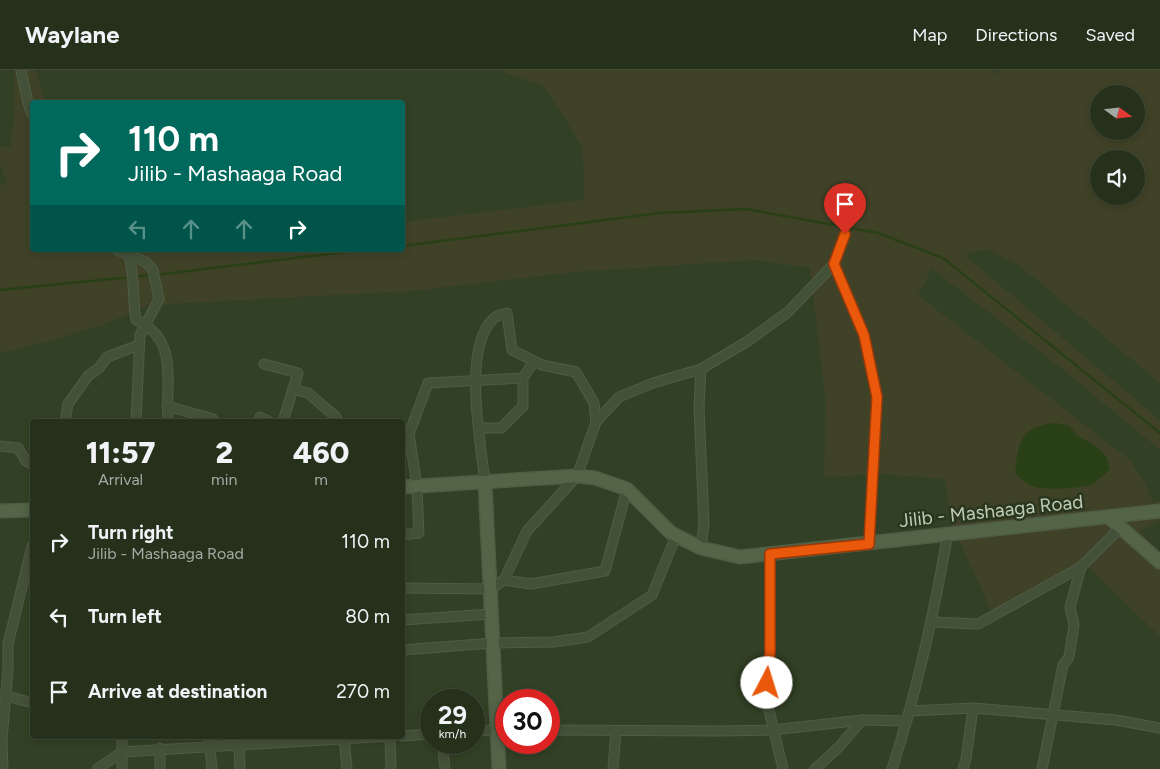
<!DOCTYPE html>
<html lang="en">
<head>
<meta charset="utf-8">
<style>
  body { margin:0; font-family:Figtree,sans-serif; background:#323d29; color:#f1f3f6; height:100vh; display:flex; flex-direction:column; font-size:19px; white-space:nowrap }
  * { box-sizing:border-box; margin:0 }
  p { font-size:16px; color:#a4a9a3 }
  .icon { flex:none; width:28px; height:28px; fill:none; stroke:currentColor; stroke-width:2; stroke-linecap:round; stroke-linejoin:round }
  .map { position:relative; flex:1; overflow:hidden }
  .sheet { position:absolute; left:30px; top:349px; width:375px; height:320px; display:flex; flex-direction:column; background:#26311c; border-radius:5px; box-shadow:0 2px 8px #0003,0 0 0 1px #424c3b }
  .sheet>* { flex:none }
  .hud { position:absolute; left:30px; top:30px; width:375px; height:152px; border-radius:5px; box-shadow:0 2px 8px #0003,0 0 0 1px #424c3b; background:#00695c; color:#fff; overflow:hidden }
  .needle { width:32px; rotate:105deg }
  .tools { position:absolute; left:1090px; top:15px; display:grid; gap:10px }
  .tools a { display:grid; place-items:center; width:55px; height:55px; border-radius:50%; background:#26311c; box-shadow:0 2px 8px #0003,0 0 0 1px #424c3b; font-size:25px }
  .speed { position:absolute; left:420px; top:619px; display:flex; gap:10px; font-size:25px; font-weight:700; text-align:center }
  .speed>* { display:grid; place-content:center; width:65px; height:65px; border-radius:50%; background:#26311c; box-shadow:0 2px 8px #0003,0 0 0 1px #424c3b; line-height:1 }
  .speed small { font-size:12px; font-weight:400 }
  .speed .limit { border:8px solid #d22; background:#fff; color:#111 }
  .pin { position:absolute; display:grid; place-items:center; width:42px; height:42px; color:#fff; margin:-51px -21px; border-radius:50% 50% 50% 0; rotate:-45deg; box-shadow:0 0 5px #0007 }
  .pin .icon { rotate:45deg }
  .me { position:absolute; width:55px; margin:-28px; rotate:5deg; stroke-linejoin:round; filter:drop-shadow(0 0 4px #0008) }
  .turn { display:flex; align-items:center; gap:18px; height:105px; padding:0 15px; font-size:22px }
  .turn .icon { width:65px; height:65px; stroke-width:2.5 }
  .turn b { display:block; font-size:35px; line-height:42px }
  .lanes { display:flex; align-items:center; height:48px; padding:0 15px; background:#0003; justify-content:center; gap:25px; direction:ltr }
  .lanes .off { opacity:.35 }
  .eta { display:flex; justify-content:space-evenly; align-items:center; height:85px; text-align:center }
  .eta b { font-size:30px; font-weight:800; line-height:35px }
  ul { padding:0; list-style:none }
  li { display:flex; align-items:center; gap:15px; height:75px; padding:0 15px }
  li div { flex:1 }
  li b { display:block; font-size:19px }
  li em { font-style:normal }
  header { display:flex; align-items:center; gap:30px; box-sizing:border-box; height:70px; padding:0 25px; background:#26311c; border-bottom:1px solid #424c3b }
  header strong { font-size:24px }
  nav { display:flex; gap:28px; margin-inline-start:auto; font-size:18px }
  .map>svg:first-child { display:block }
</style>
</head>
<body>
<header>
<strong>Waylane</strong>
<nav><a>Map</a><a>Directions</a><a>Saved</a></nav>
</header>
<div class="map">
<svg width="1160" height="699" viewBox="0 0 1160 699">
  <rect width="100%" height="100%" fill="#324125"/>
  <path fill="#404227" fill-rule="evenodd" d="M14,0H36L45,32H32V180H402L403,152L584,130L583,79L560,40L543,16L499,0H992V4L1004,0H1160V313L1019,195L987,179L964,185L1160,350V380L1060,297L932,199L918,225L1131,391L1146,416L1153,433L1160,432V451L1139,461L1160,482V566L1087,496L994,546L952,455L945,409L881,404L824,407L826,334L810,198L755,190L574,202L411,221L147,235L105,254L56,269L0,283V116L7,113L0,95V76L10,78L15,39ZM1099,24H1136V61H1099ZM1099,89H1136V126H1099ZM1056,353L1069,356L1077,365L1098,378L1092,414L1046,418L1023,367L1033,358Z"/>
  <path fill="#294017" d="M1056,353L1069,356L1077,365L1098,378L1107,388L1110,399C1105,404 1098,411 1092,414C1083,419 1044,420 1034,417C1027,414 1020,408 1015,403C1018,373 1021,356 1056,353Z"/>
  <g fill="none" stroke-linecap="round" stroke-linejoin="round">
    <g stroke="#294017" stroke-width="2.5">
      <polyline points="402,176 660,143 746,139 878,163 943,188 1160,363"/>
      <polyline points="156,205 361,180"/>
      <polyline points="0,220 151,205"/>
    </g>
    <defs>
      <g id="street">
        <polyline points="21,0 28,33 32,44"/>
        <polyline points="117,180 146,192 153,200 159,229 140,265 136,351"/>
        <path d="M129,185C135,207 132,228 136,250C180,269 165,315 168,351"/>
        <polyline points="834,194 864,265 877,327 869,474"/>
        <polyline points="264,294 298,303 283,351"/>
        <polyline points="701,299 699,337 704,453 701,478"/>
        <polyline points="293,319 308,323 336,347 338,351"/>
        <polyline points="167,336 213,349 214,351"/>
        <polyline points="65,351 68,334 88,306 99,298 107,287 139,275"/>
        <polyline points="259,351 260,347 268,351"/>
        <polyline points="480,358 501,358 523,336 523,308"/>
        <polyline points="0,376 18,378 26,391 32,394"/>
        <path d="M485,413C481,373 462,279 493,249C496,246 503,244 507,243L512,280L542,295L576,302L594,333L596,352"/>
        <polyline points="402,465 419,463 417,416 409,364 428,313 523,308 534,291"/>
        <polyline points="770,484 770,581 766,628 783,699"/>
        <polyline points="504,510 531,514 605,501 627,419"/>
        <polyline points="402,518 490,519 504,510 527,461 577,406 596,352 619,327 653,313 701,299 748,271 788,242 834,194 845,165"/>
        <polyline points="402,550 491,544"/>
        <polyline points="932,552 978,554 1081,497 1122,456"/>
        <polyline points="402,580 493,573 553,572 588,567 652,525 676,466"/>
        <polyline points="0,624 32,633"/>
        <polyline points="910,641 973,638 1116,650 1160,658"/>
        <polyline points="549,660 719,661 773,660 862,650 907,651"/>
        <polyline points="474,661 506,660"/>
        <polyline points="122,666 122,699"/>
        <polyline points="209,666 212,699"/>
        <polyline points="344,666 347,699"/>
        <polyline points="390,666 391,699"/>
        <polyline points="402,666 431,664"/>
        <polyline points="442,672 445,699"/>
        <polyline points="239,676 240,699"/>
        <polyline points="160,678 160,699"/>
        <polyline points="3,699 2,669 8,600 8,574 32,476"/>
        <polyline points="97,699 122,682 392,666"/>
        <polyline points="613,699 616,661"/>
        <polyline points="815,699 839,677 862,650"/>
        <path d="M892,699C917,622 934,543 948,463"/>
        <polyline points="963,699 966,689 973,638"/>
        <polyline points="1042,699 1063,595 1069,587 1074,555 1070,537 1081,497"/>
      </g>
      <g id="secondary">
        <polyline points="485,413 499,699"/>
        <polyline points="402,417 577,406 595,408 627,419 671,463 701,478 740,487 1160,441"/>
        <polyline points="0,441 32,440"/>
        <polyline points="1110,448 1160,492"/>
      </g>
    </defs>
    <use href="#street" stroke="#505d46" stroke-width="11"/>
    <use href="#secondary" stroke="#505d46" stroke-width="15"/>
    <use href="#street" stroke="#445139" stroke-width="9"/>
    <use href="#secondary" stroke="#536447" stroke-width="12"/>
  </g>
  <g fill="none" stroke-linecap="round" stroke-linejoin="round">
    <defs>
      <polyline id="route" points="767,613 770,582 770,484 869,474 877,327 864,265 834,194 845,164"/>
    </defs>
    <use href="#route" stroke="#983908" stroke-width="12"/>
    <use href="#route" stroke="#ea580c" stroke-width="9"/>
  </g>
  <g text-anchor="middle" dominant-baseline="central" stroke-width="5" stroke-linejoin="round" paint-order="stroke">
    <g font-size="19" fill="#bfcbb6" stroke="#29361e">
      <text transform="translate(991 441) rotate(-6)">Jilib - Mashaaga Road</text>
    </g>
  </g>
</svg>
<div class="tools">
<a><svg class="needle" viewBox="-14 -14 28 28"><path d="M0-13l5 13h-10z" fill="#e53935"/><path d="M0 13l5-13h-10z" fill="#a4a9a3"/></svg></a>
<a><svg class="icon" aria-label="sound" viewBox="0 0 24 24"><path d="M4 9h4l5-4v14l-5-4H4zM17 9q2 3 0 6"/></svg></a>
</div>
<div class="speed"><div>29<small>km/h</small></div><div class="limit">30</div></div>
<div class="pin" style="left:845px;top:164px;background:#d93025"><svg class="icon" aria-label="arrive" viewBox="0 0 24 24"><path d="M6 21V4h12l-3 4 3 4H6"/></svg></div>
<svg class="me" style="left:767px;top:613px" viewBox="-20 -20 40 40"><circle r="19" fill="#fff"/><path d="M0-13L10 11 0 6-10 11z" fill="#ea580c"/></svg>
<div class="hud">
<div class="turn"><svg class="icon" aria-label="right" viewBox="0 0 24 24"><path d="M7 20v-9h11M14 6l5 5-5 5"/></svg><div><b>110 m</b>Jilib - Mashaaga Road</div></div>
<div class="lanes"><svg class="icon off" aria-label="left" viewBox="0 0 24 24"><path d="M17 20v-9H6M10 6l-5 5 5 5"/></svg><svg class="icon off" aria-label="ahead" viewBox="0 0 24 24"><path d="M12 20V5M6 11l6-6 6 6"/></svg><svg class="icon off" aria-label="ahead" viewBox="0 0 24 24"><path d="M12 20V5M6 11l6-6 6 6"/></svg><svg class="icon" aria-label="right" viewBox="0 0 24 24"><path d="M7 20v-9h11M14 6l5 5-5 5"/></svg></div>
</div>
<section class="sheet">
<div class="eta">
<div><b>11:57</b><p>Arrival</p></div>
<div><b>2</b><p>min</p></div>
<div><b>460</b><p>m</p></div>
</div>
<ul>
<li><svg class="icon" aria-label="right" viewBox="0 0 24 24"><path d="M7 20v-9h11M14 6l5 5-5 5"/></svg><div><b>Turn right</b><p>Jilib - Mashaaga Road</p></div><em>110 m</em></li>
<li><svg class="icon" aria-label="left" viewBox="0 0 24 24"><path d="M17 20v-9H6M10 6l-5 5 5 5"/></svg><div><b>Turn left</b></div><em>80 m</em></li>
<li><svg class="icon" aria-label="arrive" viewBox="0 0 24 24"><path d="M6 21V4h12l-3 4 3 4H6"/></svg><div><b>Arrive at destination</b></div><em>270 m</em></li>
</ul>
</section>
</div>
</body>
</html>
